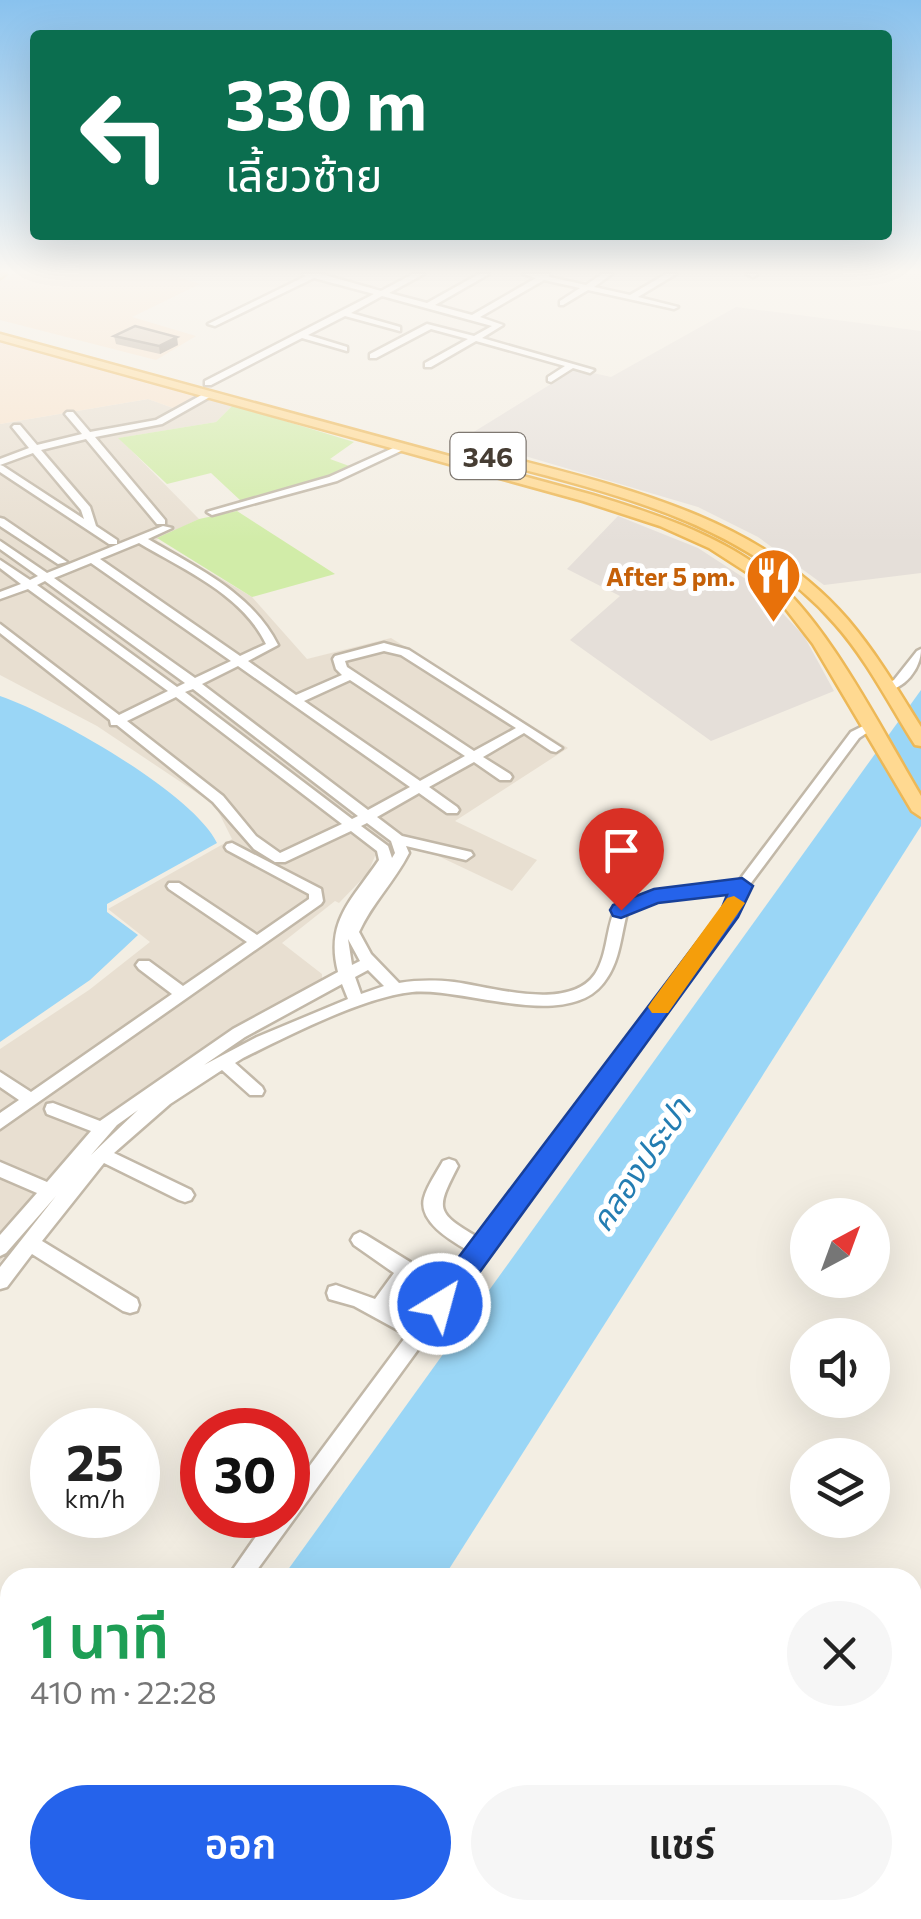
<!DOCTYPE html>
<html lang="th">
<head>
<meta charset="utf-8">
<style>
  body { margin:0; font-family:Commissioner,"Noto Sans Thai",sans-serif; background:#f6f6f6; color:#222; height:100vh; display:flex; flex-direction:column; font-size:38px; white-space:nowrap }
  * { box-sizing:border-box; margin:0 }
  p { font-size:32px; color:#767676 }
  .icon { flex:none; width:55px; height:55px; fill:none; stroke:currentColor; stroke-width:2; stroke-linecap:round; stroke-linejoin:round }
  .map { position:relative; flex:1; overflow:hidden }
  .side { position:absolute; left:0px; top:1568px; width:922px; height:352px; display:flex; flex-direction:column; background:#fff; border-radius:30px 30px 0 0; box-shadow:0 10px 40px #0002 }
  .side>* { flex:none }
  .guide { position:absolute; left:30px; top:30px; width:862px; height:210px; border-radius:10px; box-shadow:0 10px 40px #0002; background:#0b6e4f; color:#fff; overflow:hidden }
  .needle { width:65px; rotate:41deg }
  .buttons { position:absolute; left:790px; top:1198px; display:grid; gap:20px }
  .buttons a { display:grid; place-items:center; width:100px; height:100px; border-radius:50%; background:#fff; box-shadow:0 10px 40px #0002; font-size:50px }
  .speed { position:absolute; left:30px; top:1408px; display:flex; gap:20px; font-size:50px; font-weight:700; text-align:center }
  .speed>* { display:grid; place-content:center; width:130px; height:130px; border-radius:50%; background:#fff; box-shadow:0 10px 40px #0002; line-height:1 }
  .speed small { font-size:25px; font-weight:400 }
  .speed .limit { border:15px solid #d22; background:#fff; color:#111 }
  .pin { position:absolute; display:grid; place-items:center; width:85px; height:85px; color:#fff; margin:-102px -42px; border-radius:50% 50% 50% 0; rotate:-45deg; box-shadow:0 0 10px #0007 }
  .pin .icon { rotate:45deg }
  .me { position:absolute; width:110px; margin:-55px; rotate:37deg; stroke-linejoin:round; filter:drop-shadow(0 0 8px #0008) }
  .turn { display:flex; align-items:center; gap:35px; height:210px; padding:0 30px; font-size:45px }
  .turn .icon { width:130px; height:130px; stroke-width:2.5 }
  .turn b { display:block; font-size:70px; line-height:85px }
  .round { display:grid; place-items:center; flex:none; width:105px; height:105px; border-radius:52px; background:#f6f6f6 }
  .overview { display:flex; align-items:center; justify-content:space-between; height:170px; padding:0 30px }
  h1 { font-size:60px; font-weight:600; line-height:75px; color:#1e9e55 }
  .button { display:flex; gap:20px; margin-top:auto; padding:20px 30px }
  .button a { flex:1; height:115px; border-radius:60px; background:#2563eb; color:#fff; font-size:40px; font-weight:600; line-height:115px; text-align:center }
  .button a+a { background:#f6f6f6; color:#222 }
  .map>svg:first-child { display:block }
</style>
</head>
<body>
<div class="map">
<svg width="921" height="1919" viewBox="0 0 921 1919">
  <rect width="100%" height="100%" fill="#f3eee3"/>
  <polygon fill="#e8dfd1" points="198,395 233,405 216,422 119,438 199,519 156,540 252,597 307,659 391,638 568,748 455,821 537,860 512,891 417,846 375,856 368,873 339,903 335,901 282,943 322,974 322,995 196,1067 135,1108 81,1164 0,1262 0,1049 89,990 150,942 108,909 232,839 215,805 97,726 0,675 0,424 148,399 176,409"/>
  <g fill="#f8e3cc">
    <polygon points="13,274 168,274 200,284 132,317 196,336 156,360 0,320 0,280"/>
    <polygon points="0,341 198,395 176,409 148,399 0,424"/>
  </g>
  <g fill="#e5dfd9">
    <polygon points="736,307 921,331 921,573 824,585 758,537 698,507 464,438 575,369 611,377"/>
    <polygon points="618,516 698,548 758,587 804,636 834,691 711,741 570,640 620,596 567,569"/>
  </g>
  <g fill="#d1eca8">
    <polygon points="233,405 354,442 330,459 352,467 320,481 241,501 211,473 167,484 118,438 216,422"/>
    <polygon points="237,511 335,574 252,597 157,538 199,519"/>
  </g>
  <g fill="#9ad6f6">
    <polygon points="921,690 921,826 444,1577 282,1578"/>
    <path d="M0,696C53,714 193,793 217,843L107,904V912L138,935L90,980L0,1042Z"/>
    <polygon points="43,1910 233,1910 227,1919 36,1919"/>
  </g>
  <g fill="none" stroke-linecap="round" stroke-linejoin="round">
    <defs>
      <g id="minor">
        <polygon points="303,274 321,274 381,291 413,274 424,274 389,293 427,303 479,274 489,274 435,305 472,315 536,278 523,274 549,274 549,277 586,285 602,274 612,274 594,287 630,295 666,274 676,274 638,297 678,307 674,309 588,290 563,305 560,305 560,301 580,288 544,280 480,317 503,325 482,338 594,370 590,373 573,368 551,382 548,381 548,377 565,366 476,341 431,367 425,367 425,363 468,339 431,329 376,358 370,358 370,354 427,324 474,336 492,326 382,296 351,313 400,327 400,331 345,316 308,335 347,347 347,351 302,338 211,385 205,385 205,381 374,294 314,278 215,326 208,324 306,276"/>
        <polygon points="746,274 756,274 757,275 753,277"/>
        <polygon points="207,392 215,394 162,424 95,437 165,520 165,524 157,524 86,439 41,450 90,507 96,526 117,540 117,544 109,544 0,472 0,465 3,466 84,519 81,510 33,453 0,465 0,459 29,448 12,427 14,425 20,425 37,445 82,434 65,414 67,412 73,412 90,432 156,420"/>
        <polygon points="402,444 407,447 405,449 337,481 212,515 207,512 329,477"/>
        <polygon points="0,518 4,519 67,562 58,564 0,526"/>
        <path d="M163,526L172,528L148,539C197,568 252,593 278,645L248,661L296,695L342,675L336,669L333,659L335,656L384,643L409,650L562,748L556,752L551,751L524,733L483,757L510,774L512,777L510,780H500L474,762L429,787L457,807L459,810L457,813H447L419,793L377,817L402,836L471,852L473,855L466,860L406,846L409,853C395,881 372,903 359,932L371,954L399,983C418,980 435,980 454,982C492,987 569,1012 595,974C608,954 606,927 616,907L654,891L738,882L851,732L871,722L877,726L859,738L748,887L735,916L251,1578H227L271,1515H288V1495L407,1335L354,1306L329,1299L327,1293L329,1287L336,1285L375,1299L394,1273L354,1245L351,1240L354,1235L360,1232L366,1235L410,1262C417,1280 400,1294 390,1307L417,1321L469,1251C452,1241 418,1222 424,1198C427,1186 437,1172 443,1161L449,1159L455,1161L458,1166C436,1209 434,1212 479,1238L724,910L732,892L656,901L627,913C621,935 620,959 607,978C573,1034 466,987 412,992C363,997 288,1036 243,1058L235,1063L262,1087L264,1091L262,1095H250L222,1070L170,1104L114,1153L191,1190L194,1195L191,1200L185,1202L179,1200L104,1163L42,1241L137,1299L139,1305L137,1311L130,1313L123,1311L32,1254L7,1287L0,1289V1267L56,1196L6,1253L0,1256V1235L37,1193L0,1177V1162L47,1182L91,1131L47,1114L45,1109L47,1104L53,1103L100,1121L233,1029L338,972C325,921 352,900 379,860L377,851L351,831L285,862H275L254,849L213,802L117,725H111L110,720L0,633V624L119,715L168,691L28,589L0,599V592L21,584L0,568V560L30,580L38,576L0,549V541L47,573ZM139,543C184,570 242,594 266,644L240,656L100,559ZM91,563L231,661L195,678L54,578ZM45,581L185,683L177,687L37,585ZM384,651L401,655L516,728L474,751L347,667L345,661ZM238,666L410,787L368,810L202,684ZM350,680L465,756L420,781L304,701ZM193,689L358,816L352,819L185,692ZM176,697L342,824L280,853L256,836L223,796L127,721ZM367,823L391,841L395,853L392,858L388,846L361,826ZM348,939L360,961L352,965ZM368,970L384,986L361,994L355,977ZM342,984L348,999L257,1037L204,1065L245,1037ZM138,1110L91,1155L117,1125Z"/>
        <path d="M921,649C921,669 904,690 884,691V685L894,680L917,651Z"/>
        <polygon points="232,843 321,889 323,901 321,904 0,1129 0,1113 19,1100 0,1087 0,1072 31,1092 172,994 139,969 136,965 139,961 149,961 183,986 247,942 169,889 167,886 169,883 179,883 257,935 309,899 309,894 227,850 225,847 227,844"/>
        <polygon points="10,1869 10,1901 0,1906 0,1874"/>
      </g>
      <g id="major">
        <polygon points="0,274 6,274 0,278"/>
        <path d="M0,334L593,495C652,513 712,532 762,569C825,616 880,727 921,796V817L912,811L813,644L775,595L754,577L709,548L660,526L583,501L0,340Z"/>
        <path d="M515,459C635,490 764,522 848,620C876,653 898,690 921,727V746L915,745C889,704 867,660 835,624C751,528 628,497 510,466V460Z"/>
      </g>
      <g id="highway">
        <polygon points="921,1636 921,1672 912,1676 912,1640"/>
        <polygon points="921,1686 921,1721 912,1725 912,1689"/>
        <polygon points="921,1751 921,1789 912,1793 912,1755"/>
        <polygon points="921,1841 921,1881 912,1884 912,1844"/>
        <polygon points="921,1885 921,1919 882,1919 886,1910 912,1910 912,1889"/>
        <polygon points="641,1910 684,1910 680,1919 637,1919"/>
        <polygon points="716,1910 761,1910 757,1919 712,1919"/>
        <polygon points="827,1910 873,1910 869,1919 823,1919"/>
      </g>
    </defs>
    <use href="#minor" stroke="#c2b8a8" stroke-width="5"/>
    <use href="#major" stroke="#edb857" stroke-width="5"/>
    <use href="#highway" stroke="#ea9726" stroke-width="6"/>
    <use href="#minor" fill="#fff" fill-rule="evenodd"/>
    <use href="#major" fill="#ffd991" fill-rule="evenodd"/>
    <use href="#highway" fill="#ffc263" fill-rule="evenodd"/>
  </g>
  <polygon fill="#bbafa1" points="114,336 178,345 160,354 116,344"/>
  <polygon fill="#988e83" points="177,337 178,345 160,354 159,346"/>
  <polygon fill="#d9cbbb" stroke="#988e83" stroke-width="2.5" points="135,326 177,337 159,346 114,336"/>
  <linearGradient id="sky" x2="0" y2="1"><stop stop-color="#89c2ee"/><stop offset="0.5" stop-color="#faf7f2"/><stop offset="1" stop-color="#faf7f2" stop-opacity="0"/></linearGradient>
  <rect width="921" height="543" fill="url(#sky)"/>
  <polygon fill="#2563eb" stroke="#184099" stroke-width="2.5" points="742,878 753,886 738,917 450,1313 440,1316 430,1313 426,1304 430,1295 721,910 727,895 658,903 621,918 613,916 610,910 613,905 654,889"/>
  <polygon fill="#f59e0b" points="734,896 745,903 668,1013 652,1013 648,1007 652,1001 727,898"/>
  <defs>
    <symbol id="restaurant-pin" viewBox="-11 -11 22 30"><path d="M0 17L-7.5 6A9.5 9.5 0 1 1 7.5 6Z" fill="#e8710a" stroke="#fff"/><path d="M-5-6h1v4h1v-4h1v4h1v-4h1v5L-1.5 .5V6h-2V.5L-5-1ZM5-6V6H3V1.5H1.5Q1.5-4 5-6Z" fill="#fff"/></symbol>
  </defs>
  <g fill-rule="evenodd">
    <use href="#restaurant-pin" x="742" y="544" width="63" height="86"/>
  </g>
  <g text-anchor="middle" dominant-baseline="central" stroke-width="10" stroke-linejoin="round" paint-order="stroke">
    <g font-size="25" font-weight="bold" fill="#c56008" stroke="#fff" text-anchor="end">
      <text x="735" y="576">After 5 pm.</text>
    </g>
    <rect fill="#fff" stroke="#7e7770" stroke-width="2.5" x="450.5" y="433" width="75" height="46" rx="8"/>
    <g font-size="28" font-weight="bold" fill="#463d33">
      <text x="488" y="456">346</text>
    </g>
    <g font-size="32" font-style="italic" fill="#237db2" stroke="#fff">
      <text transform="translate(639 1164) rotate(-56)">คลองประปา</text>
    </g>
  </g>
</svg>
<div class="buttons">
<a><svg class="needle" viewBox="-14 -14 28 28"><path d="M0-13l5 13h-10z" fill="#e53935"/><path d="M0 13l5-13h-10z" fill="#767676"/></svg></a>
<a><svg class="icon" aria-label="sound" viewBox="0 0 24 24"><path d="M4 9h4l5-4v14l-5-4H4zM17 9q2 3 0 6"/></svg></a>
<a><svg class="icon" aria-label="layers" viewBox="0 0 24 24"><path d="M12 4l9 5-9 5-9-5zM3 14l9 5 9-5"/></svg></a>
</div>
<div class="speed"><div>25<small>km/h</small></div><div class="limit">30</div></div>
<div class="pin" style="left:621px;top:910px;background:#d93025"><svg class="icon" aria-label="arrive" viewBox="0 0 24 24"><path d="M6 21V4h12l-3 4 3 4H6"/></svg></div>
<svg class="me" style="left:440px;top:1304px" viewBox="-20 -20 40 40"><circle r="17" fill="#2563eb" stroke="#fff" stroke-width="3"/><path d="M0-11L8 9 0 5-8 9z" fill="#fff"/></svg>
<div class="guide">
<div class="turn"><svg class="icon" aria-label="left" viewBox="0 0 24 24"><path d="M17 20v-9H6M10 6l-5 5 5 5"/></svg><div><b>330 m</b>เลี้ยวซ้าย</div></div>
</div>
<section class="side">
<div class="overview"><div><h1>1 นาที</h1><p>410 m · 22:28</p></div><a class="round"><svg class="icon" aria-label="close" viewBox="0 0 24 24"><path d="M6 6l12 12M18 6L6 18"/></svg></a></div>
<div class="button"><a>ออก</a><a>แชร์</a></div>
</section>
</div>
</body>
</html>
